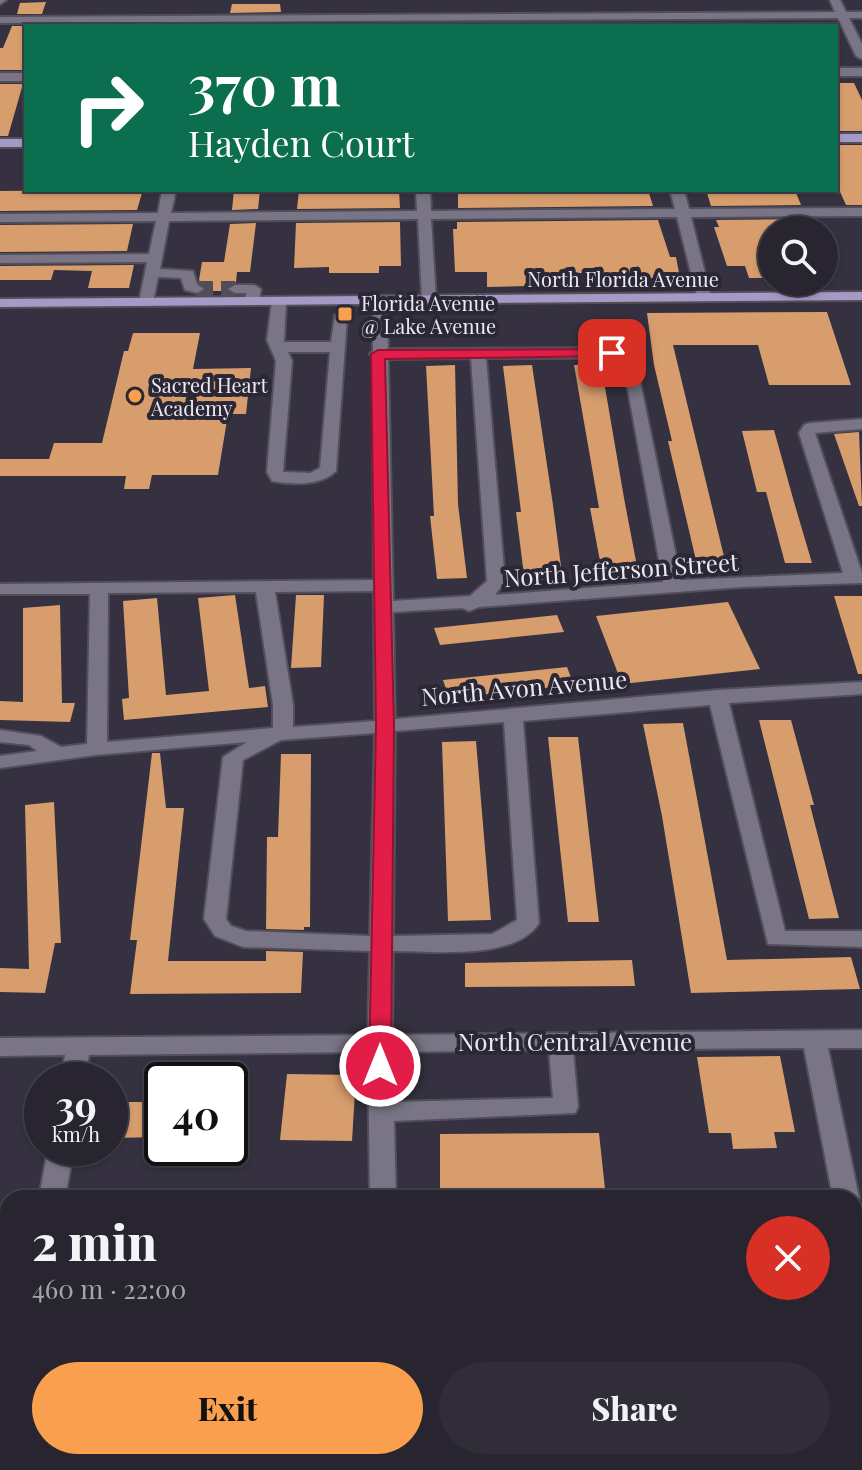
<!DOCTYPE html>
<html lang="en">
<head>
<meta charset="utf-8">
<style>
  body { margin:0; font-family:"Playfair Display",serif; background:#302d38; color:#f1f3f6; height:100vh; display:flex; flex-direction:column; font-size:30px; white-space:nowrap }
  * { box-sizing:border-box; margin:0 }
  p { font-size:26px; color:#a5a5ab }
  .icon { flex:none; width:44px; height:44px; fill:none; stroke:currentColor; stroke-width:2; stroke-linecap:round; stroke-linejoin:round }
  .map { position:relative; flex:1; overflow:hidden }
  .panel { position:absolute; left:0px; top:1190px; width:862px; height:280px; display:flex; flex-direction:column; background:#282530; border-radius:24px 24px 0 0; box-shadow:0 2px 6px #0004,0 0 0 2px #44424c }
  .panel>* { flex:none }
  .top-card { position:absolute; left:24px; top:24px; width:814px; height:168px; border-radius:0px; box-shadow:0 2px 6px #0004,0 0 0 2px #44424c; background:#0b6e4f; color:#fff; overflow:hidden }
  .tools { position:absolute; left:758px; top:216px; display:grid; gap:16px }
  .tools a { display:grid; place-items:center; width:80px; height:80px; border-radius:50%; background:#282530; box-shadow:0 2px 6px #0004,0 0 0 2px #44424c; font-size:40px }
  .speed { position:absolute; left:24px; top:1062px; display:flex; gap:16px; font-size:40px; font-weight:700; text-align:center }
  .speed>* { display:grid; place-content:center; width:104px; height:104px; border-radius:50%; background:#282530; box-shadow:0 2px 6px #0004,0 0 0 2px #44424c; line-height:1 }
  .speed small { font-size:20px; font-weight:400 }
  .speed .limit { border:4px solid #111; border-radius:12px; background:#fff; color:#111 }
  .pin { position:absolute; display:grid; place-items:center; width:68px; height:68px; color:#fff; margin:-34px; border-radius:16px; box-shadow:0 4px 12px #0006 }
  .me { position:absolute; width:88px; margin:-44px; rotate:0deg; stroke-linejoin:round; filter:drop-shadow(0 0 6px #0008) }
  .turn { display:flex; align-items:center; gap:28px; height:168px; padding:0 32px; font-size:36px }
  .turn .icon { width:104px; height:104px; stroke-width:2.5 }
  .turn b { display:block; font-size:56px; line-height:68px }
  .round { display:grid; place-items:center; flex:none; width:84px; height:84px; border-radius:42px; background:#302d38 }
  .summary { display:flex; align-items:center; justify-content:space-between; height:136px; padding:0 32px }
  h1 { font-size:48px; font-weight:800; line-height:60px }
  .primary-button { display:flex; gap:16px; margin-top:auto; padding:16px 32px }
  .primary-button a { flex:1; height:92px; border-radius:48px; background:#f99f4d; color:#111; font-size:32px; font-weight:800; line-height:92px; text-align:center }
  .primary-button a+a { background:#302d38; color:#f1f3f6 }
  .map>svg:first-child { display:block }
</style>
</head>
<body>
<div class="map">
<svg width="862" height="1470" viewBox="0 0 862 1470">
  <rect width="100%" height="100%" fill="#353140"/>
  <g fill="#d79d6c">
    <polygon points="46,2 42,14 17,14 20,3"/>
    <polygon points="232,4 280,4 281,12 230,13"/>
    <polygon points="12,26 37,26 26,26 26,70 0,70 0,48 3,48"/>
    <polygon points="836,83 854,83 862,100 862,131 836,131"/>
    <polygon points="0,84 23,84 8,136 0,136"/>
    <polygon points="836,145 862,145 862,205 846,205 836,183"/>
    <polygon points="109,190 108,193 142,193 137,210 0,211 0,191"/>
    <polygon points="234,190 260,190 258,209 232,210"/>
    <polygon points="299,190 399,190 400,208 297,209"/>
    <polygon points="458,190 648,190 653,206 458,208"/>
    <polygon points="706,190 795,190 801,205 711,206"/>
    <polygon points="806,219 810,230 772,230 772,278 749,278 745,266 727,266 714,227 719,227 716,220"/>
    <polygon points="658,220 670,257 676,257 680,278 594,278 593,273 557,273 558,277 526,277 527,286 487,287 487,272 455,272 453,229 457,229 457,222"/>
    <polygon points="400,222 401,266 379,266 379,273 329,273 329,267 294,268 296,223"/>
    <polygon points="256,223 250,272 237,272 236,282 227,286 226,291 206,291 199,280 202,262 224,262 230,224"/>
    <polygon points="133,224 127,251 0,252 0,225"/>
    <polygon points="134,265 129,288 88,288 92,271 54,270 51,280 0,280 0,266"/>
    <polygon points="827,312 851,385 769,385 758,345 673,345 727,569 698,569 668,441 672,441 654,365 647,313"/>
    <polygon points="133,333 200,333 193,369 251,368 246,414 228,414 218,475 152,475 149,489 124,489 126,476 0,476 0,459 49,459 54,443 102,443 124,351 128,351"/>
    <polygon points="601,364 624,498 639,577 603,577 590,508 599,508 574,365"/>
    <polygon points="455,365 458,504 467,578 437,579 430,516 434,516 426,366"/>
    <polygon points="532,365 553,505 563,582 525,583 516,512 521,512 503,366"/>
    <polygon points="774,430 794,502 812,563 785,563 766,492 757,492 742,431"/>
    <polygon points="859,432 862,506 859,506 834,434"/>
    <polygon points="235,595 249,688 265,686 268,707 124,720 122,699 129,698 123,601 157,598 166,695 209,691 198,598"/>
    <polygon points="296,595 324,595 321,667 291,668"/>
    <polygon points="834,596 862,596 862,674 858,674"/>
    <polygon points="728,602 760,669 622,684 596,616"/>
    <polygon points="60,605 62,703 75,703 70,722 0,720 0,701 23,702 23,608"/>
    <polygon points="557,615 564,632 440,645 434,628"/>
    <polygon points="567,667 574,685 449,698 443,680"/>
    <polygon points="759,720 791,720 814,805 810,805 839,918 809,919"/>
    <polygon points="683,723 727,960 851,957 860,989 691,993 662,816 643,724"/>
    <polygon points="548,737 578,737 599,922 568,922"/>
    <polygon points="476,741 491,920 448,921 442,742"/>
    <polygon points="152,753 160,753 166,808 184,808 168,961 266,961 266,951 303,952 301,993 130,994 137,940 130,940"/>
    <polygon points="281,754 311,754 310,927 304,927 304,930 266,929 267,837 278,837"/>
    <polygon points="54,802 61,943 55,943 45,993 0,992 0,968 29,969 25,805"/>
    <polygon points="632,960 635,986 465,987 465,963"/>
    <polygon points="780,1056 795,1132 774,1132 777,1148 733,1149 731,1133 709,1133 697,1057"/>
    <polygon points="287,1074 356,1075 352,1141 280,1140"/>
    <polygon points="110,1102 162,1102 162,1137 110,1138"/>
    <polygon points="599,1133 605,1189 440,1191 440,1134"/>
  </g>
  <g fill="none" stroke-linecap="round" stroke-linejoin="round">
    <polyline stroke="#504d5b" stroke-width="16" stroke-dasharray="16 8" stroke-linecap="butt" points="197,289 235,289"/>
    <defs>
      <g id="minor">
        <polygon points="0,0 6,0 0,4"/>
        <polygon points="830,0 840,0 846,12 862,12 862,18 849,18 862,44 862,59 856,56 838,18 0,23 0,17 835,12"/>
        <rect x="836" y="68" width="26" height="8"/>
        <rect x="0" y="73" width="26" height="8"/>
        <polygon points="162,190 176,190 171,213 417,211 416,190 430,190 431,211 675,209 670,190 684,190 689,209 862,208 862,216 691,217 711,297 704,301 697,297 677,217 431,219 436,299 429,303 422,299 418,219 169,221 160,269 193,271 197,284 204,289 197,293 185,290 181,278 158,277 153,302 146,306 139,302 147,262 0,263 0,255 149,254 156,221 0,222 0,214 158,213"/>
        <polygon points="794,282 808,282 813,297 811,300 801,300"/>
        <polygon points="254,285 261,289 259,301 252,305 245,301 246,293 235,293 228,289 235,285"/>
        <path d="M380,296L387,300L388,349L612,348L635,357L681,580L843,573L799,433L804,425L810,423L862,419V429L815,433L862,573V583L742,587L479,607L469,611L462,608L393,612L395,719L718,690L862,682V694L729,703L785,931H862V947L768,944L710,705L523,721L539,923C515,961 433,951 393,951L392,1035L862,1030V1048H828L859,1198L855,1205L854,1198H833L804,1048L573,1050L578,1107L575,1113L394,1121L396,1198H370L368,1052L89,1055L85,1080H61L65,1055L0,1056V1038L368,1035L370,951L243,947L215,936L204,919L223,757L247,742L96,755L0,768V756L37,751L29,745L0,742V730L41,736L61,747L87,744L90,594H0V584L374,580L373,357L370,354L373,351V300ZM471,358L487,581L470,596L393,601L388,359ZM486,358H610L623,363L663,582L495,595L505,581ZM374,591L375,721L293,727V705L275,592ZM256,592L273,705V728L107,742L108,593ZM504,722L517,920L492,934L393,936L395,731ZM375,733L370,936L246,931L231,926L226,919L243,760L281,740ZM549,1050L553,1098L393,1102L392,1052Z"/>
        <path d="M279,297L286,301L284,342H331L335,315H345L347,318L336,471C321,486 293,485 272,481L267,472L276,361L267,340L272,301ZM288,352H330L320,468L310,473L283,472L292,361Z"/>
        <polygon points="48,1148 74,1148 65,1198 39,1198"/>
        <polygon points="854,1226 862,1228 862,1286 854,1283"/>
        <rect x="372" y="1462" width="30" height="8"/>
      </g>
      <g id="major">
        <rect x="836" y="134" width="26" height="8"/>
        <rect x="0" y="139" width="26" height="8"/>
        <polygon points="862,292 862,300 0,307 0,299"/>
      </g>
    </defs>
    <use href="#minor" stroke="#524f5b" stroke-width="4"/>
    <use href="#major" stroke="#524f5b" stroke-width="4"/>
    <use href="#minor" fill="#797586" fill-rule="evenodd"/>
    <use href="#major" fill="#a59ac6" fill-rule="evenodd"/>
  </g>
  <polygon fill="#e11d48" stroke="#92132f" stroke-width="2" points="612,349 617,350 617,356 385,359 394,726 391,1066 388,1071 372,1071 369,1066 376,726 371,354 378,350"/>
  <g fill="#f99f4d" stroke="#2b2735" stroke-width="3">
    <rect x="337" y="306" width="16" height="16" rx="4"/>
    <circle cx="135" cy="396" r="8"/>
  </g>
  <g text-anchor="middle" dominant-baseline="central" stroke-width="8" stroke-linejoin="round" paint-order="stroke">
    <g font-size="20" fill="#ebe9f2" stroke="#2b2735">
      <text x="623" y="278">North Florida Avenue</text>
    </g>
    <g font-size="20" fill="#ebe9f2" stroke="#2b2735" text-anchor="start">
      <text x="361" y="302">Florida Avenue<tspan x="361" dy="23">@ Lake Avenue</tspan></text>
      <text x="151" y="384">Sacred Heart<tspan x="151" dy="23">Academy</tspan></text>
    </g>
    <g font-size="24" fill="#ebe9f2" stroke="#2b2735">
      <text transform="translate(621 569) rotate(-4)">North Jefferson Street</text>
      <text transform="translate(524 687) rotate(-5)">North Avon Avenue</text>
      <text x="575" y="1041">North Central Avenue</text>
    </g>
  </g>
</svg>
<div class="tools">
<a><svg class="icon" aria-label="search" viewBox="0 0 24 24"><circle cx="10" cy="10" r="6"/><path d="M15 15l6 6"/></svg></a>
</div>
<div class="speed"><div>39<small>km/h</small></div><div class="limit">40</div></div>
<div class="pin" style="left:612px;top:353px;background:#d93025"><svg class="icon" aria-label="arrive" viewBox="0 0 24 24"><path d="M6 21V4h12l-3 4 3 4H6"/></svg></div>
<svg class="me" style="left:380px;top:1066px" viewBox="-20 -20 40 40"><circle r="17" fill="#e11d48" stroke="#fff" stroke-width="3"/><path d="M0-11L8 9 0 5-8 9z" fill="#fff"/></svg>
<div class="top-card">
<div class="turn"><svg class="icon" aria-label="right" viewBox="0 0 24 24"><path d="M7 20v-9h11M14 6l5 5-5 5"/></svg><div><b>370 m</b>Hayden Court</div></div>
</div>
<section class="panel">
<div class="summary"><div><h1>2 min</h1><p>460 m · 22:00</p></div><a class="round" style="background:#d93025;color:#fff"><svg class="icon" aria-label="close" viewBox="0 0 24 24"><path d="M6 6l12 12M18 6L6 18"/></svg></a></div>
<div class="primary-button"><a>Exit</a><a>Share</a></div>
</section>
</div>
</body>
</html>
